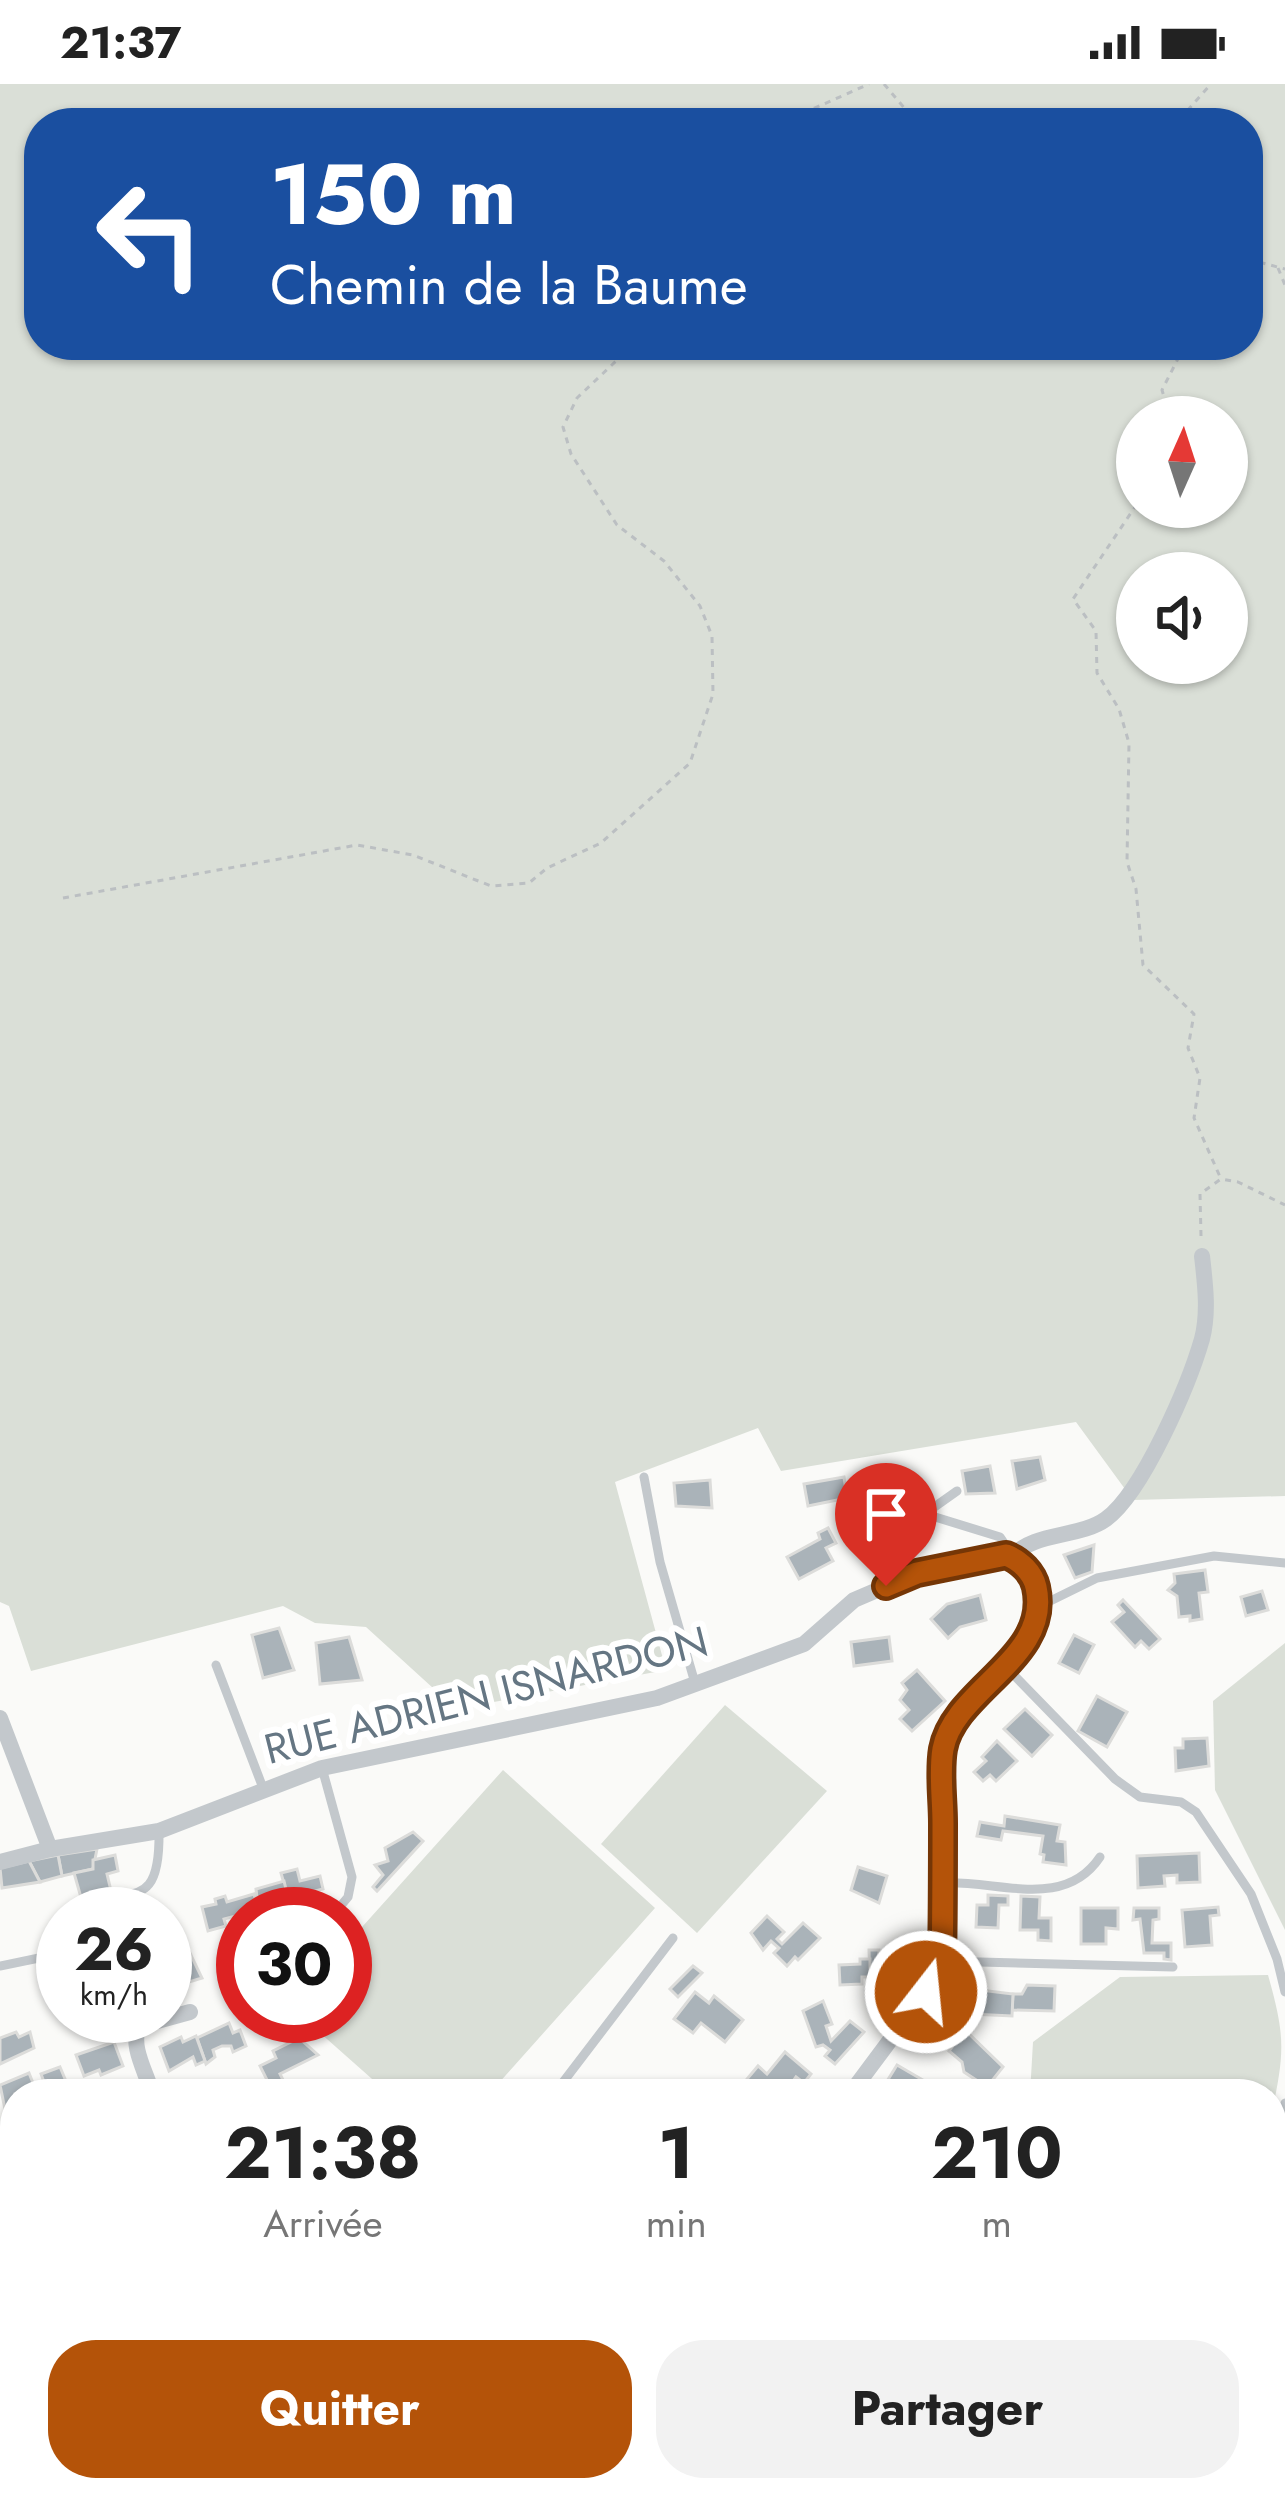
<!DOCTYPE html>
<html lang="fr">
<head>
<meta charset="utf-8">
<style>
  body { margin:0; font-family:Jost,sans-serif; background:#f2f2f2; color:#222; height:100vh; display:flex; flex-direction:column; font-size:45px; white-space:nowrap }
  * { box-sizing:border-box; margin:0 }
  p { font-size:39px; color:#767676 }
  .icon { flex:none; width:66px; height:66px; fill:none; stroke:currentColor; stroke-width:2; stroke-linecap:round; stroke-linejoin:round }
  .map { position:relative; flex:1; overflow:hidden }
  .panel { position:absolute; left:0px; top:1995px; width:1287px; height:423px; display:flex; flex-direction:column; background:#fff; border-radius:48px 48px 0 0; box-shadow:0 3px 9px #0004 }
  .panel>* { flex:none }
  .guide { position:absolute; left:24px; top:24px; width:1239px; height:252px; border-radius:48px; box-shadow:0 3px 9px #0004; background:#1a4fa0; color:#fff; overflow:hidden }
  .needle { width:78px; rotate:3deg }
  .fabs { position:absolute; left:1116px; top:312px; display:grid; gap:24px }
  .fabs a { display:grid; place-items:center; width:132px; height:132px; border-radius:50%; background:#fff; box-shadow:0 3px 9px #0004; font-size:60px }
  .speed { position:absolute; left:36px; top:1803px; display:flex; gap:24px; font-size:60px; font-weight:700; text-align:center }
  .speed>* { display:grid; place-content:center; width:156px; height:156px; border-radius:50%; background:#fff; box-shadow:0 3px 9px #0004; line-height:1 }
  .speed small { font-size:30px; font-weight:400 }
  .speed .limit { border:18px solid #d22; background:#fff; color:#111 }
  .pin { position:absolute; display:grid; place-items:center; width:102px; height:102px; color:#fff; margin:-123px -51px; border-radius:50% 50% 50% 0; rotate:-45deg; box-shadow:0 0 12px #0007 }
  .pin .icon { rotate:45deg }
  .me { position:absolute; width:132px; margin:-66px; rotate:16deg; stroke-linejoin:round; filter:drop-shadow(0 0 9px #0008) }
  .turn { display:flex; align-items:center; gap:42px; height:252px; padding:0 48px; font-size:54px }
  .turn .icon { width:156px; height:156px; stroke-width:2.5 }
  .turn b { display:block; font-size:84px; line-height:102px }
  .eta { display:flex; justify-content:space-evenly; align-items:center; height:204px; text-align:center }
  .eta b { font-size:72px; font-weight:700; line-height:84px }
  .cta { display:flex; gap:24px; margin-top:auto; padding:24px 48px }
  .cta a { flex:1; height:138px; border-radius:48px; background:#b45309; color:#fff; font-size:48px; font-weight:700; line-height:138px; text-align:center }
  .cta a+a { background:#f2f2f2; color:#222 }
  .status { display:flex; justify-content:space-between; align-items:center; height:84px; padding:0 60px; background:#fff; direction:ltr }
  .status svg { height:33px; fill:currentColor }
  .map>svg:first-child { display:block }
</style>
</head>
<body>
<div class="status"><b>21:37</b><svg viewBox="0 0 49 12"><path d="M0 12V9h3v3zM5 12V6h3v6zM10 12V3h3v9zM15 12V0h3v12zM26 1h20v11H26zM47 4h2v5h-2z"/></svg></div>
<div class="map">
<svg width="1285" height="2416" viewBox="0 0 1285 2416">
  <rect width="100%" height="100%" fill="#fafaf8"/>
  <g fill="#dadfd7" fill-rule="evenodd">
    <path d="M0,0H1285V1412L1133,1416L1076,1338L781,1387L758,1344L615,1398L666,1586L456,1625L366,1543L315,1539L283,1522L31,1587L9,1522L0,1518ZM39,39H1248V261H39ZM1137,333H1227V423H1137ZM1137,489H1227V579H1137Z"/>
    <polygon points="1285,1559 1285,1846 1215,1706 1213,1617"/>
    <polygon points="725,1621 827,1707 697,1849 601,1760"/>
    <polygon points="503,1686 655,1824 489,2010 389,2010 301,1932 345,1932 345,1862"/>
    <path d="M1268,1891C1285,1951 1285,1967 1272,2028V2010H1030L1033,1958L1120,1893Z"/>
    <polygon points="1272,2156 1285,2165 1285,2416 820,2416 828,2403 1272,2403"/>
  </g>
  <g fill="#aab3b9" stroke="#dcdcda" stroke-width="3">
    <polygon points="1040,1373 1045,1396 1017,1405 1012,1377"/>
    <polygon points="990,1382 995,1409 966,1410 962,1387"/>
    <polygon points="844,1393 847,1414 808,1422 804,1400"/>
    <polygon points="710,1396 712,1424 676,1422 674,1399"/>
    <polygon points="828,1444 836,1459 826,1464 833,1477 799,1495 787,1473 820,1455 818,1449"/>
    <polygon points="1094,1461 1092,1488 1075,1494 1064,1471"/>
    <polygon points="1205,1486 1208,1508 1199,1509 1202,1535 1190,1537 1190,1532 1179,1533 1177,1512 1168,1506 1175,1499 1174,1490"/>
    <polygon points="1262,1507 1268,1526 1246,1532 1241,1513"/>
    <polygon points="980,1511 986,1536 960,1543 948,1554 931,1535 947,1520"/>
    <polygon points="1123,1516 1160,1555 1149,1565 1141,1557 1135,1563 1112,1538 1124,1528 1118,1521"/>
    <polygon points="279,1544 294,1586 263,1594 252,1551"/>
    <polygon points="1074,1551 1094,1561 1079,1589 1059,1579"/>
    <polygon points="349,1553 362,1596 320,1600 316,1559"/>
    <polygon points="889,1553 892,1577 854,1582 851,1558"/>
    <polygon points="917,1586 945,1617 912,1647 900,1635 909,1626 900,1616 907,1606 902,1599"/>
    <polygon points="1097,1612 1127,1628 1107,1663 1078,1647"/>
    <polygon points="1025,1625 1052,1651 1032,1672 1004,1645"/>
    <polygon points="1207,1654 1209,1682 1176,1687 1175,1664 1183,1664 1183,1655"/>
    <polygon points="997,1657 1017,1677 996,1697 990,1691 983,1697 974,1688 986,1677 982,1673"/>
    <polygon points="1005,1732 1060,1741 1057,1757 1065,1758 1066,1781 1043,1778 1044,1771 1040,1770 1043,1752 1003,1747 1001,1756 977,1752 980,1738 1004,1742"/>
    <polygon points="413,1748 423,1757 377,1807 373,1803 383,1791 375,1781 388,1777 385,1764"/>
    <polygon points="97,1765 93,1785 62,1792 58,1771"/>
    <polygon points="1199,1769 1200,1798 1177,1799 1177,1791 1164,1792 1165,1802 1138,1804 1137,1772"/>
    <polygon points="58,1771 62,1792 40,1798 29,1777"/>
    <polygon points="115,1771 118,1787 107,1790 112,1811 82,1817 74,1789 93,1785 93,1776"/>
    <polygon points="29,1777 40,1798 2,1804 0,1784"/>
    <polygon points="858,1783 887,1792 879,1819 851,1806"/>
    <polygon points="297,1785 300,1797 320,1792 323,1805 288,1814 281,1789"/>
    <polygon points="284,1797 289,1818 275,1822 277,1829 259,1830 256,1805"/>
    <polygon points="254,1810 258,1826 224,1835 226,1842 208,1847 202,1823 216,1820 215,1815 225,1812 227,1818"/>
    <polygon points="988,1811 1008,1812 1008,1821 999,1821 998,1844 976,1843 977,1821 988,1821"/>
    <polygon points="1021,1812 1040,1813 1039,1834 1051,1834 1051,1857 1038,1856 1038,1846 1020,1846"/>
    <polygon points="1218,1823 1219,1831 1210,1832 1212,1861 1185,1863 1182,1826"/>
    <polygon points="1081,1824 1118,1824 1118,1845 1106,1844 1106,1860 1081,1860"/>
    <polygon points="1134,1824 1159,1824 1159,1835 1153,1836 1152,1859 1171,1859 1171,1876 1164,1875 1164,1869 1144,1869 1140,1835 1133,1836"/>
    <polygon points="767,1832 784,1848 777,1855 782,1860 803,1839 820,1854 798,1876 795,1873 787,1882 774,1869 779,1864 771,1857 763,1866 751,1849"/>
    <polygon points="187,1863 202,1894 176,1902 172,1889 165,1891 165,1870"/>
    <polygon points="869,1866 879,1866 879,1874 914,1873 915,1897 870,1897"/>
    <polygon points="860,1875 870,1875 870,1893 862,1893 862,1900 840,1901 839,1881 860,1880"/>
    <polygon points="693,1882 702,1889 678,1913 670,1905"/>
    <polygon points="1027,1901 1055,1902 1054,1927 1012,1926 1013,1910 1022,1910"/>
    <polygon points="972,1905 1013,1910 1012,1932 971,1930"/>
    <polygon points="695,1908 709,1919 714,1912 743,1936 725,1958 701,1939 693,1949 674,1935"/>
    <polygon points="823,1917 832,1940 826,1942 831,1957 850,1937 864,1948 835,1980 825,1972 830,1966 823,1961 816,1963 803,1927"/>
    <polygon points="229,1939 233,1949 240,1946 246,1962 233,1968 231,1962 222,1962 213,1966 215,1973 206,1980 197,1954"/>
    <polygon points="965,1946 1003,1983 987,2003 964,1988 962,1978 949,1967"/>
    <polygon points="16,1948 19,1953 30,1948 34,1964 0,1980 0,1954"/>
    <polygon points="196,1952 205,1977 196,1981 193,1973 169,1987 160,1963 181,1953 183,1958"/>
    <polygon points="299,1954 318,1971 280,1990 284,1998 271,2004 260,1982 276,1974 273,1967"/>
    <polygon points="114,1958 123,1982 101,1991 99,1986 84,1992 76,1971"/>
    <polygon points="785,1968 811,1990 804,1999 796,1993 784,2010 764,2010 747,1995 758,1982 767,1990"/>
    <polygon points="897,1981 928,1999 922,2010 881,2007"/>
    <polygon points="60,1983 68,2002 49,2010 37,2010 34,2002 44,1998 41,1990"/>
    <polygon points="29,1989 37,2009 15,2010 15,2027 6,2030 0,2001"/>
    <polygon points="14,2218 15,2253 10,2255 0,2225"/>
    <polygon points="8,2292 15,2320 3,2325 0,2296"/>
    <polygon points="406,2403 426,2403 440,2414 407,2416 400,2411"/>
  </g>
  <g fill="none" stroke-linecap="round" stroke-linejoin="round">
    <g stroke="#bbbfc2" stroke-width="3" stroke-dasharray="6 6" stroke-linecap="butt">
      <polyline points="884,0 917,39"/>
      <polyline points="781,39 869,0"/>
      <polyline points="1167,39 1187,27 1211,0"/>
      <polyline points="1248,175 1285,185"/>
      <polyline points="1278,184 1285,201"/>
      <polyline points="1170,333 1162,306 1185,261"/>
      <polyline points="1137,420 1073,515 1096,547 1097,589 1119,625 1129,659 1127,778 1136,805 1143,881 1194,930 1188,964 1200,994 1194,1034 1221,1095"/>
      <polyline points="63,814 357,761 413,771 491,802 529,799 547,784 601,759 690,679 713,610 712,552 700,522 664,477 617,441 571,370 563,343 577,314 633,261"/>
      <polyline points="1201,1152 1200,1110 1221,1095 1238,1098 1285,1121"/>
    </g>
    <g stroke="#c3c8cc" stroke-width="9">
      <polyline points="644,1393 660,1478 695,1599"/>
      <polyline points="957,1407 933,1424 932,1432 1000,1453 1006,1462 1006,1471"/>
      <polyline points="1038,1523 1097,1494 1214,1472 1285,1479"/>
      <polyline points="216,1581 263,1704"/>
      <polyline points="1006,1583 1115,1695 1140,1713 1181,1718 1196,1728 1251,1810 1277,1875 1285,1908"/>
      <polyline points="322,1684 352,1793 348,1813 334,1830"/>
      <path d="M943,1799C998,1796 1064,1827 1100,1773"/>
      <path d="M86,1830C119,1792 160,1839 159,1749"/>
      <polyline points="942,1877 1173,1883"/>
      <polyline points="0,1882 63,1869"/>
      <polyline points="554,2010 673,1854"/>
      <polyline points="1272,2071 1285,2019"/>
      <polyline points="1272,2089 1285,2099"/>
    </g>
    <g stroke="#c3c8cc" stroke-width="16">
      <polyline points="0,1634 50,1765"/>
      <path d="M0,1778L50,1765L159,1747L322,1684L657,1614L804,1560L854,1516L917,1489L1013,1472C1033,1448 1080,1454 1106,1435C1143,1408 1189,1300 1202,1255C1209,1228 1205,1199 1202,1172"/>
      <path d="M141,2010L151,2006C145,1986 130,1961 139,1942L190,1928"/>
      <path d="M850,2010L926,1908L942,1877L943,1661L1035,1541C1041,1511 1036,1493 1013,1472"/>
      <polyline points="0,2078 1,2071 15,2060"/>
      <polyline points="0,2093 15,2131"/>
      <polyline points="0,2359 15,2353"/>
      <polyline points="653,2403 671,2416"/>
      <polyline points="693,2416 696,2403"/>
    </g>
  </g>
  <g fill="none" stroke-linecap="round" stroke-linejoin="round">
    <defs>
      <path id="route" d="M886,1502L917,1489L1006,1471C1020,1476 1033,1489 1036,1503C1052,1574 954,1605 943,1665C939,1688 943,1715 943,1739C943,1785 943,1831 942,1877L926,1908"/>
    </defs>
    <use href="#route" stroke="#753606" stroke-width="30"/>
    <use href="#route" stroke="#b45309" stroke-width="21"/>
  </g>
  <g text-anchor="middle" dominant-baseline="central" stroke-width="12" stroke-linejoin="round" paint-order="stroke">
    <g font-size="42" fill="#657683" stroke="#fff">
      <text transform="translate(486 1611) rotate(-14)">RUE ADRIEN ISNARDON</text>
    </g>
  </g>
</svg>
<div class="fabs">
<a><svg class="needle" viewBox="-14 -14 28 28"><path d="M0-13l5 13h-10z" fill="#e53935"/><path d="M0 13l5-13h-10z" fill="#767676"/></svg></a>
<a><svg class="icon" aria-label="sound" viewBox="0 0 24 24"><path d="M4 9h4l5-4v14l-5-4H4zM17 9q2 3 0 6"/></svg></a>
</div>
<div class="speed"><div>26<small>km/h</small></div><div class="limit">30</div></div>
<div class="pin" style="left:886px;top:1502px;background:#d93025"><svg class="icon" aria-label="arrive" viewBox="0 0 24 24"><path d="M6 21V4h12l-3 4 3 4H6"/></svg></div>
<svg class="me" style="left:926px;top:1908px" viewBox="-20 -20 40 40"><circle r="17" fill="#b45309" stroke="#fff" stroke-width="3"/><path d="M0-11L8 9 0 5-8 9z" fill="#fff"/></svg>
<div class="guide">
<div class="turn"><svg class="icon" aria-label="left" viewBox="0 0 24 24"><path d="M17 20v-9H6M10 6l-5 5 5 5"/></svg><div><b>150 m</b>Chemin de la Baume</div></div>
</div>
<section class="panel">
<div class="eta">
<div><b>21:38</b><p>Arrivée</p></div>
<div><b>1</b><p>min</p></div>
<div><b>210</b><p>m</p></div>
</div>
<div class="cta"><a>Quitter</a><a>Partager</a></div>
</section>
</div>
</body>
</html>
